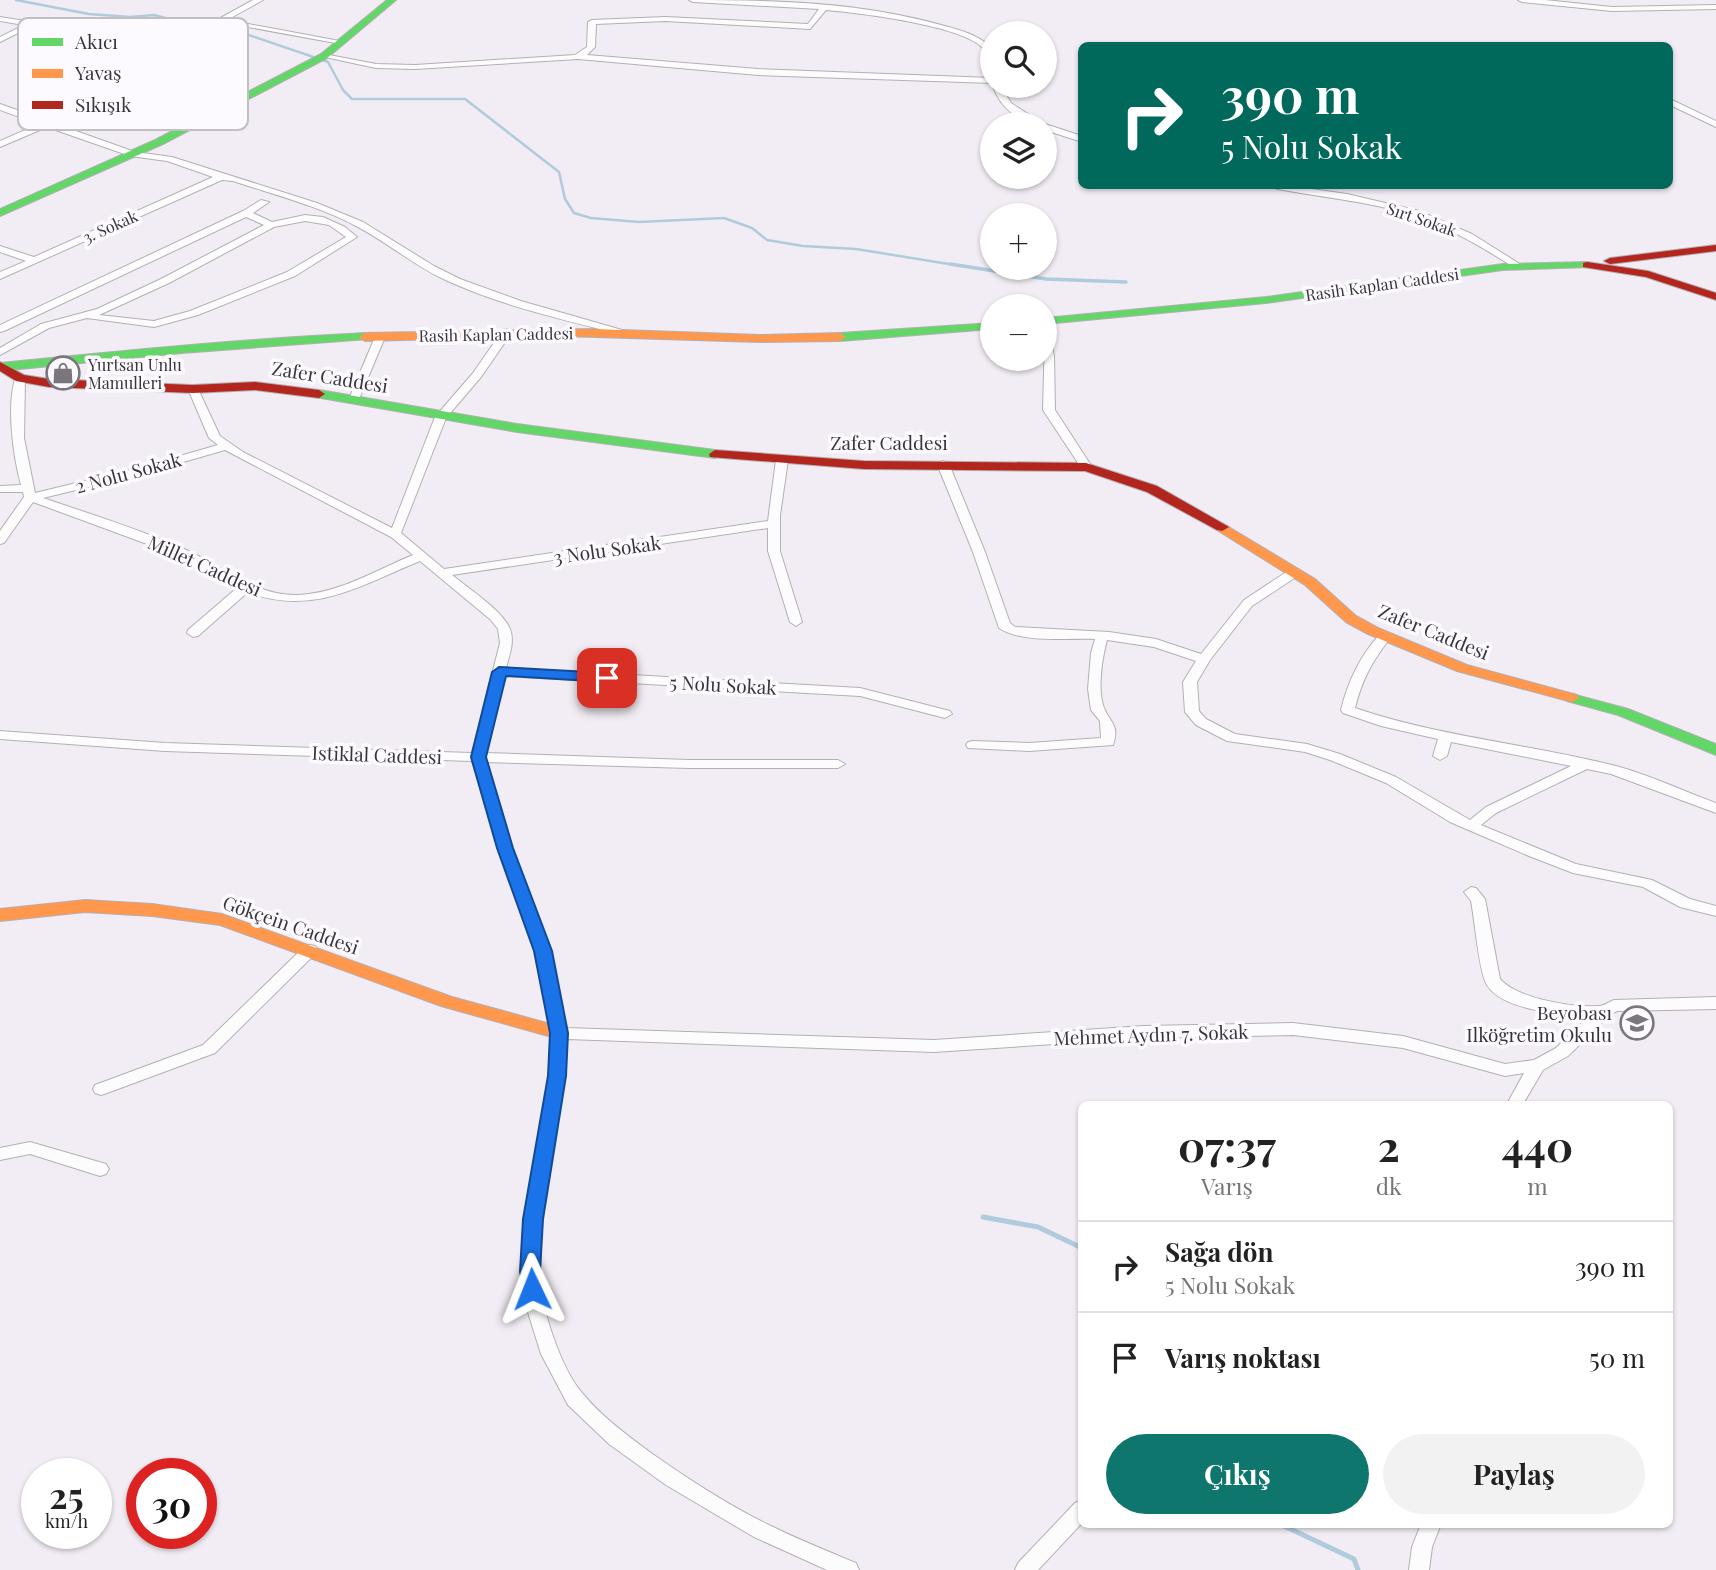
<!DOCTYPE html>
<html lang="tr">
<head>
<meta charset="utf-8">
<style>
  body { margin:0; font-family:"Playfair Display",serif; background:#f2f2f2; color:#222; height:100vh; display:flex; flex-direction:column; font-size:26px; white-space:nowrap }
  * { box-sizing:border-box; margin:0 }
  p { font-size:23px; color:#767676 }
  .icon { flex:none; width:38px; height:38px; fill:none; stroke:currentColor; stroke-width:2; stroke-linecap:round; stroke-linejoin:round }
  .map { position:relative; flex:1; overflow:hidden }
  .drawer { position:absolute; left:1078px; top:1101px; width:595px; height:427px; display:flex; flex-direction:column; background:#fff; border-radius:10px; box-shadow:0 2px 5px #0004 }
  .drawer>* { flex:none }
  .top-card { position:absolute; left:1078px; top:42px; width:595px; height:147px; border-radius:10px; box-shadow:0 2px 5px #0004; background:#00695c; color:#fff; overflow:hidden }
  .tools { position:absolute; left:980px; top:21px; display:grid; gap:14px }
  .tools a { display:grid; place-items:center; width:77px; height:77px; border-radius:50%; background:#fff; box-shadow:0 2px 5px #0004; font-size:35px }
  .speed { position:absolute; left:21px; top:1458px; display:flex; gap:14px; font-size:35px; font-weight:700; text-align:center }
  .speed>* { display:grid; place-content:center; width:91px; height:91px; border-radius:50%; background:#fff; box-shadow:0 2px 5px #0004; line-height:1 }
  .speed small { font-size:18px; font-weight:400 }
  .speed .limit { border:10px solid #d22; background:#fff; color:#111 }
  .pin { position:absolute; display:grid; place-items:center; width:60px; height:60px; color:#fff; margin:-30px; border-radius:14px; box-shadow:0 4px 10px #0006 }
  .me { position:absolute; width:77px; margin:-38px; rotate:358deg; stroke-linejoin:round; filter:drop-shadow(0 0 5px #0008) }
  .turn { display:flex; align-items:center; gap:24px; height:147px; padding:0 28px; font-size:32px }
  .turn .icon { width:91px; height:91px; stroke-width:2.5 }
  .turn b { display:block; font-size:49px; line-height:60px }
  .eta { display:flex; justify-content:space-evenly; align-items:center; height:119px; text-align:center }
  .eta b { font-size:42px; font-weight:700; line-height:49px }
  .action { display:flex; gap:14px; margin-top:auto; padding:14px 28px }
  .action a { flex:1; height:80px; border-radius:42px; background:#0f766e; color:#fff; font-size:28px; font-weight:700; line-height:80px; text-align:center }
  .action a+a { background:#f2f2f2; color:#222 }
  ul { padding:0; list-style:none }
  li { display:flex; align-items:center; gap:21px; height:91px; padding:0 28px; border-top:2px solid #e0e0e0 }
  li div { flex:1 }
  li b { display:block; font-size:26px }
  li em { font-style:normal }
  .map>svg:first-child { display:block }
</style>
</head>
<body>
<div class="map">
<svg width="1716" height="1570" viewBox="0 0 1716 1570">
  <rect width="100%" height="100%" fill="#f2edf4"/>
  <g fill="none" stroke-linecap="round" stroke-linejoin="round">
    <polyline stroke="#b0cbdc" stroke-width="2.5" points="16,0 89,14 130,17 154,15 180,22 198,22 237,31 328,62 343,90 352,99 465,99 559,172 565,199 574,213 591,218 639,222 724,218 752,228 767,240 803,246 856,249 961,266"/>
    <polyline stroke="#b0cbdc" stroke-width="3.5" points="950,264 1046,279 1126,282"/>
    <g stroke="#b0cbdc" stroke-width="5">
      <polyline points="983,1217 1038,1227 1082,1248"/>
      <polyline points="1280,1524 1354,1559 1358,1570"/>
    </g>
    <defs>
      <g id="street">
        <polygon points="253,0 263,0 227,20 345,42 341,44 215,21"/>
        <path d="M689,0C776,0 861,2 945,26C962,31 980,35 992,49V63H989C987,58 986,52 983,48C961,25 859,13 826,10L810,29L665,21L596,24L595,47L587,55L758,69L992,78V83L758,75L578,59L415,69L376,68L320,56L324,54L376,64L415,65L575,55L587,47L588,22L592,20L665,17L808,24L819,9L693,2Z"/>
        <polygon points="1518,0 1545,0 1612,7 1716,5 1716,9 1612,11 1522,2"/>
        <polygon points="0,17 32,22 36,24 0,42 0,37 24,25 0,21"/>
        <path d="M993,86H1001L1011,103L1043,124C1020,124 1000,108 993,86Z"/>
        <polygon points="1670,99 1716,121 1716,127 1670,105"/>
        <path d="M0,104L135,152L172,157L317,203L363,222L434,266L460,279L521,301L629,332L624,335C565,320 506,307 450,282C417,268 390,244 358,227C319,206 275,195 233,181L222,180L0,279V272L26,261L0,252V246L34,257L213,177L167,161L130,156L47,127L0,147V141L39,124L0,110Z"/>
        <polygon points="1045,124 1082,136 1082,142 1045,130"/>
        <path d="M1272,186H1290L1347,194L1419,211L1472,234L1523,266L1515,268C1482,247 1447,226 1409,214C1366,201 1321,197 1277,189Z"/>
        <path d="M261,200L269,202L253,213L272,222L305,215L323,217L345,227L357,237L295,276L198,315L154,327L87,318L49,328L0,355V348L41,324L97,309L161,279L264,225L246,217L4,331L0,332V325L243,211ZM305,221L329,225L346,237L287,272L190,311L154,321L99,315L169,283L274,227Z"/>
        <path d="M507,329L512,332L481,377L446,418L401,533L444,569L768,521L776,460L782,457L788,460L780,515V551L802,622L796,626L790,622L768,551V528L452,575C468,588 503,611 510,629C515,642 509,656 506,668L860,688L950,711L952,714L945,718L860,696L504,676L486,753L689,760H838L845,764L838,768H689L486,762L512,848L551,951L566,1028L934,1040L1144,1026L1293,1023L1403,1036L1505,1064L1534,1060L1556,1048L1589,1016C1562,1014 1497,1011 1485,981C1478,962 1475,922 1471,901L1464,892L1471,887L1476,888L1485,899L1500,979C1518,999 1573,1008 1599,1006C1604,1006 1609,1002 1614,1000L1716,997V1009L1617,1011L1609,1016L1568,1056L1543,1070L1523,1104H1507L1524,1073L1505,1076L1403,1048L1293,1035L1144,1038L934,1052L567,1039C563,1117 537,1193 539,1271C540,1305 560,1368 583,1394C602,1417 627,1435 651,1453C688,1479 728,1505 769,1525C797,1539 827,1551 856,1563L859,1570H827L754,1537L666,1485L609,1444L568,1405L541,1354L526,1306L521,1272L524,1219L549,1076L551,1033L535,951L498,848L472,761L165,751L0,739V731L165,743L472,753L500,643L498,629L491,620L420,561C361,585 313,617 248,592L198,636L193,637L187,633L188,630L238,587L177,555L33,502L4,543L0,544V531L24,497L23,492H0V486L21,485C13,455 6,405 16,376L20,375L25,378L24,438L35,493L138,468L218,445L209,438L188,389L193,386L198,389L220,436L243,452L392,528L435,417L473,373L503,330ZM225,450L391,537L413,555C376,570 338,594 297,595C255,596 221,565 184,549C139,529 90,514 43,498L145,473Z"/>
        <polygon points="380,334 385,337 359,399 354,402 350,401 349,399 375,337"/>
        <polygon points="1045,334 1050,337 1054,356 1055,410 1092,467 1090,469 1082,469 1043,410"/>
        <path d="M943,461L949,464L985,552L1010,623L1015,627L1109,632L1156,639L1201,654L1244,600L1291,569H1299L1301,572L1299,575L1252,606L1210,660L1197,682L1199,711L1206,719L1235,734L1307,744L1340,754L1396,777L1470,820L1486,807L1571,766L1451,742L1447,756L1440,760L1433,756L1438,739L1381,726L1343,713L1341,710C1348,681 1360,656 1380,634H1390L1391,637C1373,660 1362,679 1355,708C1440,737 1529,744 1616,766C1650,775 1683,791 1716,803V813L1611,774L1587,769L1496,813L1481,825L1576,864L1652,880L1690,899L1716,906V916L1680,907L1643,887L1573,873L1529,856L1450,822L1386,783L1330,760L1305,752L1227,741L1196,725L1185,712L1183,682L1196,661L1154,647L1107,640C1102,659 1097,689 1104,708C1110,723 1120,725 1113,745L1029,751L968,748L966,745L968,742L973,741L1029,743L1101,738L1100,721L1091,710L1088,689L1091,653L1095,639C1069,638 1020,643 999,628L973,552L937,464Z"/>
        <polygon points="310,945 315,946 318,950 315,954 215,1053 107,1093 101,1095 95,1093 93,1089 95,1085 203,1045 305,946"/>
        <polygon points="30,1142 106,1164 109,1169 106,1174 100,1176 30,1154 0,1160 0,1148"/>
        <polygon points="1082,1500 1082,1523 1038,1570 1015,1570 1018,1563 1075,1503"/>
        <polygon points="1421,1524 1441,1524 1432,1547 1429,1570 1409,1570 1412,1547"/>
      </g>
      <g id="fast">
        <polygon points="387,0 396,0 327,58 163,144 0,216 0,209 155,140 321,54"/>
        <polygon points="1587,262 1591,263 1591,267 1503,270 1266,303 1045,324 1045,318 1266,297 1503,264"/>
        <polygon points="992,323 992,329 840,341 834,337 840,333"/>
        <path d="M365,333L371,337L369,339L182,353L0,371V363C121,351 243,339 365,333Z"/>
        <polygon points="319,390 517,424 715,450 721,454 715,458 517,432 315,397 315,391"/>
        <polygon points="1572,694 1628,709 1716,744 1716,755 1618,715 1567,701 1565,698"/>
      </g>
      <g id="slow">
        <polygon points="594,329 760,335 840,333 846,337 840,341 760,342 562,336 365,341 359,337 365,333"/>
        <polygon points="1222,523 1315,579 1356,616 1378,628 1467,665 1577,695 1579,698 1572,702 1457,671 1368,634 1346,622 1305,585 1217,530 1215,527"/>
        <polygon points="85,900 152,904 222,914 452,997 565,1028 568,1033 565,1038 559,1039 441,1006 220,925 152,916 85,912 0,921 0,909"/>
      </g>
      <g id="jam">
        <polygon points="1716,245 1716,251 1610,264 1604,261 1610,258"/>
        <polygon points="1587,262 1648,271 1716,293 1716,300 1646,277 1583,267 1583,263"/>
        <polygon points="0,362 24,375 49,379 193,385 255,382 319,390 325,394 319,398 255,390 193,393 49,387 16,381 0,371"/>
        <polygon points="715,450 864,461 1086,463 1157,486 1229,527 1222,531 1217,530 1147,492 1085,471 864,469 710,457 709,454"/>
      </g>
    </defs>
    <use href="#street" stroke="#b3b0b5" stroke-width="2"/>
    <use href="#fast" stroke="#b3b0b5" stroke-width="2"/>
    <use href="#slow" stroke="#b3b0b5" stroke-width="2"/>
    <use href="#jam" stroke="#b3b0b5" stroke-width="2"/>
    <use href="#street" fill="#fdfcfd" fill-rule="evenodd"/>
    <use href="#fast" fill="#63d668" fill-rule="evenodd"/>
    <use href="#slow" fill="#ff974d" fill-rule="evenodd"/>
    <use href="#jam" fill="#b3261e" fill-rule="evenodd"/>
  </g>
  <polygon fill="#1a73e8" stroke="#114b97" stroke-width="2" points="499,667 607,673 614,678 607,682 506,676 486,757 513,848 552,951 568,1033 566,1076 543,1219 540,1272 543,1289 540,1295 532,1297 525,1295 520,1272 523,1219 548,1076 550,1033 534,951 497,848 471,757 492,672"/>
  <defs>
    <symbol id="shop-ring" viewBox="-11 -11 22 22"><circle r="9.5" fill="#fdfaff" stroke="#7a767c" stroke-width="1.5"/><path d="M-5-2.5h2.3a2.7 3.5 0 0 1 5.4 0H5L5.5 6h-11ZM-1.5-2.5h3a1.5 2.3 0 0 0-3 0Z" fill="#7a767c"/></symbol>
    <symbol id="school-ring" viewBox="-11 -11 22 22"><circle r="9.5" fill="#fdfaff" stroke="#7a767c" stroke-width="1.5"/><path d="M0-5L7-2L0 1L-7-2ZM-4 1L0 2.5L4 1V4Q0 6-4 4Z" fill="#7a767c"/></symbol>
  </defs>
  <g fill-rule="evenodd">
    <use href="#shop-ring" x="44" y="354" width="38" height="38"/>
    <use href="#school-ring" x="1618" y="1004" width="38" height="38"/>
  </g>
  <g text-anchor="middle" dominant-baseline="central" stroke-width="7" stroke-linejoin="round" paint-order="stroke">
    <g font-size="16" fill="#39363b" stroke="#fdfaff">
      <text transform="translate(1422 219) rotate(19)">Sırt Sokak</text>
      <text transform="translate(110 226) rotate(-24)">3. Sokak</text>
      <text transform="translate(1382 284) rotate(-8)">Rasih Kaplan Caddesi</text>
      <text transform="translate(496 334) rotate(-1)">Rasih Kaplan Caddesi</text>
    </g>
    <g font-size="16" fill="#39363b" stroke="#fdfaff" text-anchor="start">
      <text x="88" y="364">Yurtsan Unlu<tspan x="88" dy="18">Mamulleri</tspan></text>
    </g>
    <g font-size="19" fill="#39363b" stroke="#fdfaff">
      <text transform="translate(330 376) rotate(9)">Zafer Caddesi</text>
      <text x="889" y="442">Zafer Caddesi</text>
      <text transform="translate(128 472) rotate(-15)">2 Nolu Sokak</text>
      <text transform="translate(607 549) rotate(-8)">3 Nolu Sokak</text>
      <text transform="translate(205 565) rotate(24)">Millet Caddesi</text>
      <text transform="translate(1434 631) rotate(22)">Zafer Caddesi</text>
      <text transform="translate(723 684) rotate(3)">5 Nolu Sokak</text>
      <text transform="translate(377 754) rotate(2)">Istiklal Caddesi</text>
      <text transform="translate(291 924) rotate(19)">Gökçein Caddesi</text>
      <text transform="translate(1151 1034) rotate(-2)">Mehmet Aydın 7. Sokak</text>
    </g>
    <g font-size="19" fill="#39363b" stroke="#fdfaff" text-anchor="end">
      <text x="1612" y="1012">Beyobası<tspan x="1612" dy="22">Ilköğretim Okulu</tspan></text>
    </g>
  </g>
  <rect x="18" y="18" width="230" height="112" rx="10" fill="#fdfaff" stroke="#c2bfc4" stroke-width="2"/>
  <rect x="32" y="38" width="31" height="8" fill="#63d668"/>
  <rect x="32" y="69" width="31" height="9" fill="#ff974d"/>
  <rect x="32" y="101" width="31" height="8" fill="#b3261e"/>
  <g font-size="19" fill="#39363b">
    <text x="75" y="49">Akıcı</text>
    <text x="75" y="80">Yavaş</text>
    <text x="75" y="112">Sıkışık</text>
  </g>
</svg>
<div class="tools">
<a><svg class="icon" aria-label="search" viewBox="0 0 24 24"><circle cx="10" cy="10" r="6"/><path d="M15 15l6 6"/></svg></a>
<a><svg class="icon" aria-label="layers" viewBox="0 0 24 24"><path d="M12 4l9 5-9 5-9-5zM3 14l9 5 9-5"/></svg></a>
<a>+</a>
<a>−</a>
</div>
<div class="speed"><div>25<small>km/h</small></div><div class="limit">30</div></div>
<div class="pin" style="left:607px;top:678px;background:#d93025"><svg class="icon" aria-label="arrive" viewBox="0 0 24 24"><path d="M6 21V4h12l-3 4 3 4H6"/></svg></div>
<svg class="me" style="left:532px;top:1289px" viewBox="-20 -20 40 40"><path d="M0-17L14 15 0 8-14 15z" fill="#1a73e8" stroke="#fff" stroke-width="4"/></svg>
<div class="top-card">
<div class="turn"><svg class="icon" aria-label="right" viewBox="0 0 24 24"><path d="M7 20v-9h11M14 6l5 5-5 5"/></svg><div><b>390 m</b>5 Nolu Sokak</div></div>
</div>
<section class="drawer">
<div class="eta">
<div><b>07:37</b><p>Varış</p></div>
<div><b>2</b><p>dk</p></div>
<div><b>440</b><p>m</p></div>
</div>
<ul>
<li><svg class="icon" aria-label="right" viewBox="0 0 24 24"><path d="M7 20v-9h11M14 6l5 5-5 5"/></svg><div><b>Sağa dön</b><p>5 Nolu Sokak</p></div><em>390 m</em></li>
<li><svg class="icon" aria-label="arrive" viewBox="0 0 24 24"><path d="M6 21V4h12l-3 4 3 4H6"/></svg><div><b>Varış noktası</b></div><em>50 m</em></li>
</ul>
<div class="action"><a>Çıkış</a><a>Paylaş</a></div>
</section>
</div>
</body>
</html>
